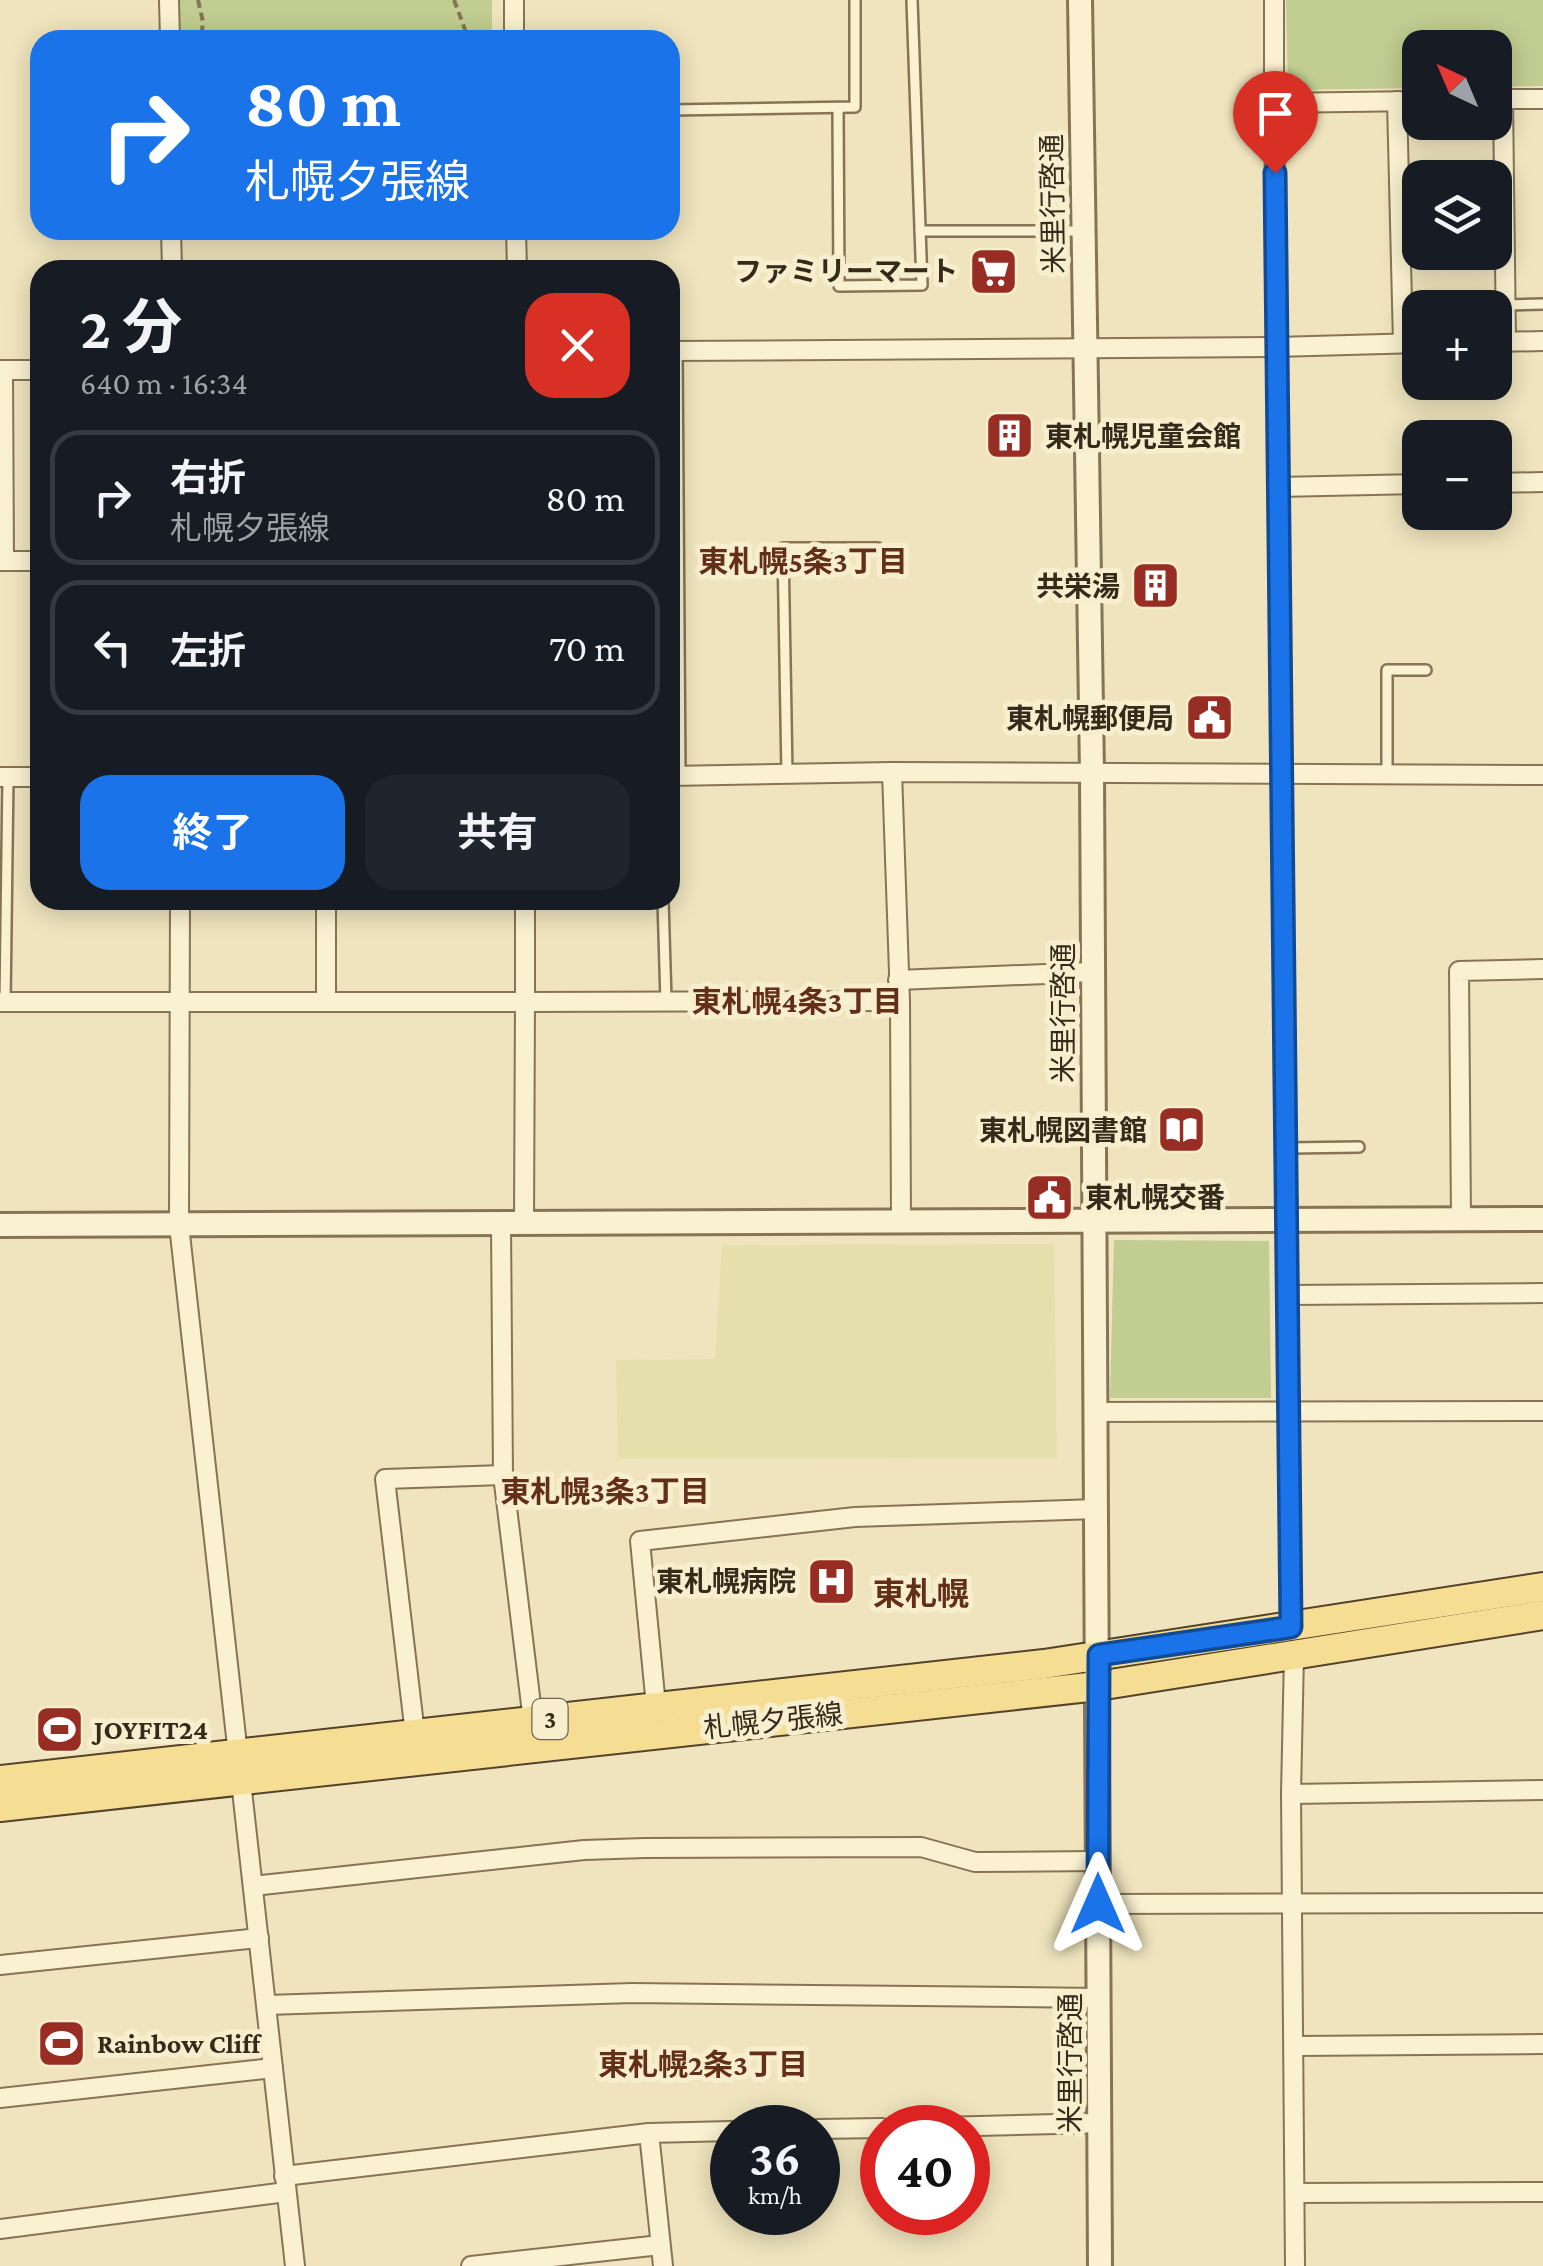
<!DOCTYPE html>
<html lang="ja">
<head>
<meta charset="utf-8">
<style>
  body { margin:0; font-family:"Crimson Pro","Noto Sans JP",serif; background:#20242c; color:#f1f3f6; height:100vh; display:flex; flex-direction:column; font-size:38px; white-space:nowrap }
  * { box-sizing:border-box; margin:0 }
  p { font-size:32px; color:#9ea1a6 }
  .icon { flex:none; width:55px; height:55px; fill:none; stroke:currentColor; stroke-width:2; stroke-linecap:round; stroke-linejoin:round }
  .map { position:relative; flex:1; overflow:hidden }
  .panel { position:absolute; left:30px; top:260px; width:650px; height:650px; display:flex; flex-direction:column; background:#171b24; border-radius:30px; box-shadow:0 5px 25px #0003 }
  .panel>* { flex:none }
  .hud { position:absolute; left:30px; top:30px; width:650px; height:210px; border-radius:30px; box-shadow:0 5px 25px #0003; background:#1a73e8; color:#fff; overflow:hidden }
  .needle { width:65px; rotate:316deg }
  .tools { position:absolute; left:1402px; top:30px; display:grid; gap:20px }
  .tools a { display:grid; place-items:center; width:110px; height:110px; border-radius:20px; background:#171b24; box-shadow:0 5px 25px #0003; font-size:50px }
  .speed { position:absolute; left:710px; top:2105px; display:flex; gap:20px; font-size:50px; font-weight:700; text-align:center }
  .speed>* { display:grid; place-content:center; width:130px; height:130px; border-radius:50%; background:#171b24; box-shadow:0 5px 25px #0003; line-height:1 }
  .speed small { font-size:25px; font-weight:400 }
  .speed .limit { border:15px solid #d22; background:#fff; color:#111 }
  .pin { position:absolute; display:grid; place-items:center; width:85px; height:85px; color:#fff; margin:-102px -42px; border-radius:50% 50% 50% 0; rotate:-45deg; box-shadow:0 0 10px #0007 }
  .pin .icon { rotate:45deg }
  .me { position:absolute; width:110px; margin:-55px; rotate:0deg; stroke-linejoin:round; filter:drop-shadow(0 0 8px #0008) }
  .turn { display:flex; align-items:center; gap:35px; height:210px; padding:0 50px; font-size:45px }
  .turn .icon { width:130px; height:130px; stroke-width:2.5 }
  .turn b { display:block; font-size:70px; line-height:85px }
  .round { display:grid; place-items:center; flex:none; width:105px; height:105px; border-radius:30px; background:#20242c }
  .head { display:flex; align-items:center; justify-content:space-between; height:170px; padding:0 50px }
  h1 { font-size:60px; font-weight:700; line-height:75px }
  .primary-button { display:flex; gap:20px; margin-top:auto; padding:20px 50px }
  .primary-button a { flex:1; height:115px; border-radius:30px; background:#1a73e8; color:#fff; font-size:40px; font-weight:700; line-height:115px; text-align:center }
  .primary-button a+a { background:#20242c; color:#f1f3f6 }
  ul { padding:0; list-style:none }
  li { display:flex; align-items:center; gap:30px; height:135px; margin:0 20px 15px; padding:0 30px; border:5px solid #363941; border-radius:30px }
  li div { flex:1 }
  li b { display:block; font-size:38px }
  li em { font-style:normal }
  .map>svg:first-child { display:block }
</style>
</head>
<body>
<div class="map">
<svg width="1543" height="2266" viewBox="0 0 1543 2266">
  <rect width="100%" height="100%" fill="#efe4bd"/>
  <polygon fill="#e5e0ab" points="1054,1244 1057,1458 618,1459 616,1360 715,1359 722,1245"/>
  <g fill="#c1cd91">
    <rect x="180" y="0" width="312" height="40"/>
    <polygon points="1286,0 1543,0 1543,86 1495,87 1495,48 1420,48 1420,88 1288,90"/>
    <polygon points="1114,1240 1269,1241 1271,1398 1110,1398"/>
  </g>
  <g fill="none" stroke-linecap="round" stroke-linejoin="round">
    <defs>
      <g id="service">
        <polyline points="838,108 839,286 922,285 912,0"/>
        <polyline points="670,110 855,107 855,0"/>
        <polyline points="920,231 1081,231"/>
        <polyline points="1506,305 1543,304"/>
        <polyline points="677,351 680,776"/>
        <polyline points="787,774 783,548 878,548"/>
        <polyline points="1387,774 1387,670 1426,670"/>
        <polyline points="663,900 666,1001"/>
        <polyline points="5,1002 8,777"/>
        <polyline points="1288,1148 1359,1147"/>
      </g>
      <g id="minor">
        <polyline points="169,0 170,40"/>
        <polyline points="514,0 514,40"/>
        <polyline points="1274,0 1274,103 1420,101"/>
        <polyline points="1495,99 1543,99"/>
        <polyline points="1503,99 1506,342"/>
        <polyline points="1397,101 1403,343"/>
        <polyline points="1274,103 1291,1627"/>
        <polyline points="171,230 172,270"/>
        <polyline points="516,230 517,270"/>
        <polyline points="1495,342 1543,341"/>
        <polyline points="670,351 1276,347 1420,343"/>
        <polyline points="0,370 40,370"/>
        <polyline points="3,370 4,561"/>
        <polyline points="1495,483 1543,482"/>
        <polyline points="1277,487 1420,484"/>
        <polyline points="0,561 40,561"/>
        <polyline points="892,772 900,1001 901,1223"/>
        <polyline points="670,776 892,772 1543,775"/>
        <polyline points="0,777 40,777"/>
        <polyline points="180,900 179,1225 295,2266"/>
        <polyline points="898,980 1093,972"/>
        <polyline points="0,1002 525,1002 525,900"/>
        <polyline points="326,1002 326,900"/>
        <polyline points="1461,1220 1459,971 1543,969"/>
        <polyline points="524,1223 525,1002 900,1001"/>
        <polyline points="501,1225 503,1475 533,1721"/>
        <polyline points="1287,1295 1543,1293"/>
        <polyline points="1095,1412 1543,1411"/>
        <polyline points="1294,1655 1291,1794 1295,2266"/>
        <polyline points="656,1706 640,1541 855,1517 1096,1509"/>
        <polyline points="415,1734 385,1479 503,1475"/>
        <polyline points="1291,1794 1543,1790"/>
        <polyline points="253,1886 584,1850 645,1848 921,1847 975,1862 1097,1861"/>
        <polyline points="1098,1904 1543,1903"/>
        <polyline points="0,1965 259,1938"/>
        <polyline points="267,2005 632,1993 1100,1998"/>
        <polyline points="1295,2046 1543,2044"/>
        <polyline points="0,2098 273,2068"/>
        <polyline points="899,2128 1099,2123"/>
        <polyline points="818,2129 882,2128"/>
        <polyline points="649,2133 663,2266"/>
        <polyline points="284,2176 649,2133 732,2131"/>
        <polyline points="1295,2193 1543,2192"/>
        <polyline points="0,2229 286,2192"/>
        <polyline points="471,2266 660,2245"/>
      </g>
      <g id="tertiary">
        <polyline points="1080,0 1092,773 1100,2266"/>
        <polyline points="0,1225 1543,1219"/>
      </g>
      <g id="primary">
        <polyline points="0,1780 1044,1664 1543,1587"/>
        <polyline points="0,1807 1098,1686 1543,1615"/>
      </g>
    </defs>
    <use href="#service" stroke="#877456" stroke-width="14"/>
    <use href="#minor" stroke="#877456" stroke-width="22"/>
    <use href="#tertiary" stroke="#877456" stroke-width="28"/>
    <use href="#primary" stroke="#55422b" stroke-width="32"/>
    <g stroke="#877456" stroke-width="4" stroke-dasharray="8 5" stroke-linecap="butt">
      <polyline points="198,0 203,22 201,40"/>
      <polyline points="454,0 469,40"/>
    </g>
    <use href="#service" stroke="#faf1d1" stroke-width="9"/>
    <use href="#minor" stroke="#faf1d1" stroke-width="18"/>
    <use href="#tertiary" stroke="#faf1d1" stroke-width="22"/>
    <use href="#primary" stroke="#f5de93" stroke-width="28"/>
  </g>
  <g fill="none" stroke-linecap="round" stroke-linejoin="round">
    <defs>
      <polyline id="route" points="1098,1904 1099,1655 1291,1627 1275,173"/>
    </defs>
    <use href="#route" stroke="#114b97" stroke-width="25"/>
    <use href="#route" stroke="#1a73e8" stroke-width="18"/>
  </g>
  <defs>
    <symbol id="supermarket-square" viewBox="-11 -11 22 22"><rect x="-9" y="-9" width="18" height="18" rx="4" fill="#982d24" stroke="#f6eecd"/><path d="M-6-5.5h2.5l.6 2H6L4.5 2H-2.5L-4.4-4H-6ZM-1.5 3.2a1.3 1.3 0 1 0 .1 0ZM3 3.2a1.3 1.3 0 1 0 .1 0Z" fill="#fff"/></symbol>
    <symbol id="building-square" viewBox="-11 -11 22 22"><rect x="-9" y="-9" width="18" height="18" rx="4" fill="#982d24" stroke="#f6eecd"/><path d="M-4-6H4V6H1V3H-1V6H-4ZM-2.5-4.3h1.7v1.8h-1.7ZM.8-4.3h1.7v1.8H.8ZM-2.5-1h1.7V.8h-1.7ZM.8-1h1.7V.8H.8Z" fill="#fff"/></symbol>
    <symbol id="civic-square" viewBox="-11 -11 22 22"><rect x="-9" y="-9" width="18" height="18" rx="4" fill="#982d24" stroke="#f6eecd"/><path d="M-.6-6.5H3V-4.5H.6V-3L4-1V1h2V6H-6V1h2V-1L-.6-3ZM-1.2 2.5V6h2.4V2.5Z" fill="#fff"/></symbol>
    <symbol id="library-square" viewBox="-11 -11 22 22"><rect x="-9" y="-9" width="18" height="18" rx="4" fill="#982d24" stroke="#f6eecd"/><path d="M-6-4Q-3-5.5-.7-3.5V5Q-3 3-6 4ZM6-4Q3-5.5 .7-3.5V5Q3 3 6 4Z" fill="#fff"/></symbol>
    <symbol id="hospital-square" viewBox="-11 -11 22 22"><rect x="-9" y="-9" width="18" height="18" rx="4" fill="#982d24" stroke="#f6eecd"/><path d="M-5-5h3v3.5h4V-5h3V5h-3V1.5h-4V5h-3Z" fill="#fff"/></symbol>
    <symbol id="stadium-square" viewBox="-11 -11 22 22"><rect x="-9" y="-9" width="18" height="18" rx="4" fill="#982d24" stroke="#f6eecd"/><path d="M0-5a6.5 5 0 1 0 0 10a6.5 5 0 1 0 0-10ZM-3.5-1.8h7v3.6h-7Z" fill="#fff"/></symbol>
  </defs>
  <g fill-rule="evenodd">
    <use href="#supermarket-square" x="966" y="244" width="55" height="55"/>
    <use href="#building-square" x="982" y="408" width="55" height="55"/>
    <use href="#building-square" x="1128" y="558" width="55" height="55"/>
    <use href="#civic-square" x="1182" y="690" width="55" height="55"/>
    <use href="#library-square" x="1154" y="1102" width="55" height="55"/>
    <use href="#civic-square" x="1022" y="1170" width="55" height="55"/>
    <use href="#hospital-square" x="804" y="1554" width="55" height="55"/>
    <use href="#stadium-square" x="32" y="1702" width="55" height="55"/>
    <use href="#stadium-square" x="34" y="2016" width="55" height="55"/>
  </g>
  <g text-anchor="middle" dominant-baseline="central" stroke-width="10" stroke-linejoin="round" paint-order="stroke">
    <rect fill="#f6eecd" stroke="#706550" stroke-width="2.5" x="532.5" y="1699" width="35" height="40" rx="8"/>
    <g font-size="25" font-weight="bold" fill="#362a1b">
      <text x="550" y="1719">3</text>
    </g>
    <g font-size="28" fill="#362a1b" stroke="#f6eecd">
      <text transform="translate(1053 204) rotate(-91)">米里行啓通</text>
      <text transform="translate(1063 1013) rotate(-90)">米里行啓通</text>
      <text transform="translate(773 1721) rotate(-6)">札幌夕張線</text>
      <text transform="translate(1070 2063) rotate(-90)">米里行啓通</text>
    </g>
    <g font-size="28" font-weight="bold" fill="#362a1b" stroke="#f6eecd" text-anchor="end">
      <text x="958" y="271">ファミリーマート</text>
      <text x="1045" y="436" text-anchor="start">東札幌児童会館</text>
      <text x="1120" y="586">共栄湯</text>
      <text x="1174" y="718">東札幌郵便局</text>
      <text x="1147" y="1130">東札幌図書館</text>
      <text x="1085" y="1197" text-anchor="start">東札幌交番</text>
      <text x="796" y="1581">東札幌病院</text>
      <text x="94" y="1729" text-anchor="start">JOYFIT24</text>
      <text x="97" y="2043" text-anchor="start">Rainbow Cliff</text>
    </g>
    <g font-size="30" font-weight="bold" fill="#642f19" stroke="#f6eecd">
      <text x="803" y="561">東札幌5条3丁目</text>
      <text x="797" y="1001">東札幌4条3丁目</text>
      <text x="605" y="1491">東札幌3条3丁目</text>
      <text x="703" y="2064">東札幌2条3丁目</text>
    </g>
    <g font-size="32" font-weight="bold" fill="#642f19" stroke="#f6eecd">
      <text x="921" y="1594">東札幌</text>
    </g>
  </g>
</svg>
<div class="tools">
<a><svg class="needle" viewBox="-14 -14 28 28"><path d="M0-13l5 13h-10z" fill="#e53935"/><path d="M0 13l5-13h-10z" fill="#9ea1a6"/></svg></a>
<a><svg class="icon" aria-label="layers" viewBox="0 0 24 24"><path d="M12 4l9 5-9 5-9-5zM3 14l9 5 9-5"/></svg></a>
<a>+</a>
<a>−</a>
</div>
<div class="speed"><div>36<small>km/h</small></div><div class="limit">40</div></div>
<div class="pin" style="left:1275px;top:173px;background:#d93025"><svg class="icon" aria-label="arrive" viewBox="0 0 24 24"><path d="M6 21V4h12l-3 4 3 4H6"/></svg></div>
<svg class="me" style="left:1098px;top:1904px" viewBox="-20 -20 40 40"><path d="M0-17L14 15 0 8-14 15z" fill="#1a73e8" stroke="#fff" stroke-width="4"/></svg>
<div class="hud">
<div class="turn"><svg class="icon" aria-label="right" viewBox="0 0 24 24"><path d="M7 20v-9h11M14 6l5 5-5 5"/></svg><div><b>80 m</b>札幌夕張線</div></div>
</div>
<section class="panel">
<div class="head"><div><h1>2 分</h1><p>640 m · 16:34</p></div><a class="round" style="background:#d93025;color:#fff"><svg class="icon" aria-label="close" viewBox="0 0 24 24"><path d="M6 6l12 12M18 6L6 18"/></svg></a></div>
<ul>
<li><svg class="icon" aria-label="right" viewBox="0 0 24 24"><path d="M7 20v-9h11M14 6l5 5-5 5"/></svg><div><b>右折</b><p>札幌夕張線</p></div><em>80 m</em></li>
<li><svg class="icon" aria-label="left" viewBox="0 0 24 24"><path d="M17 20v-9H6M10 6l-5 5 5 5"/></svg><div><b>左折</b></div><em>70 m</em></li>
</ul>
<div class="primary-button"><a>終了</a><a>共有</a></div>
</section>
</div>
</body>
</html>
